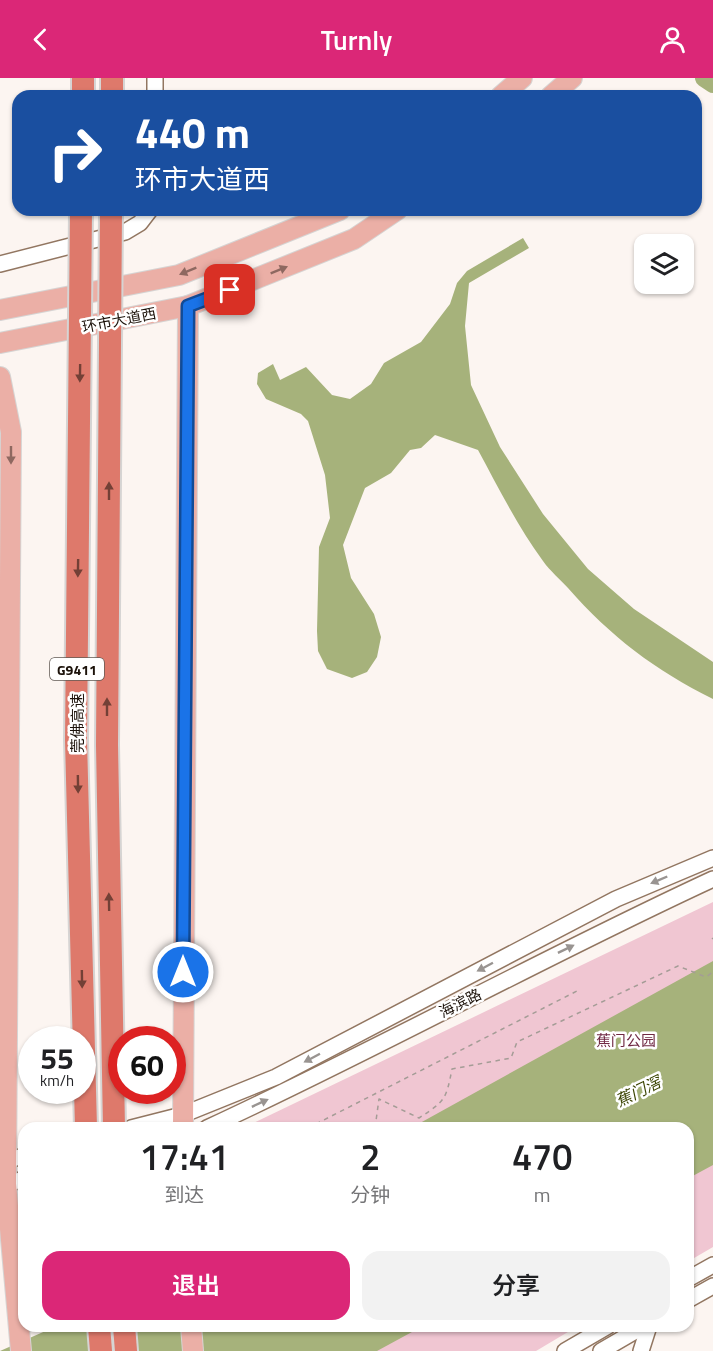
<!DOCTYPE html>
<html lang="zh">
<head>
<meta charset="utf-8">
<style>
  body { margin:0; font-family:"Titillium Web","Noto Sans SC",sans-serif; background:#f2f2f2; color:#202124; height:100vh; display:flex; flex-direction:column; font-size:22px; white-space:nowrap }
  * { box-sizing:border-box; margin:0 }
  p { font-size:20px; color:#757577 }
  .icon { flex:none; width:33px; height:33px; fill:none; stroke:currentColor; stroke-width:2; stroke-linecap:round; stroke-linejoin:round }
  .map { position:relative; flex:1; overflow:hidden }
  .panel { position:absolute; left:18px; top:1044px; width:676px; height:210px; display:flex; flex-direction:column; background:#fff; border-radius:18px; box-shadow:0 2px 4px #0004 }
  .panel>* { flex:none }
  .guide { position:absolute; left:12px; top:12px; width:690px; height:126px; border-radius:18px; box-shadow:0 2px 4px #0004; background:#1a4fa0; color:#fff; overflow:hidden }
  .fabs { position:absolute; left:634px; top:156px; display:grid; gap:12px }
  .fabs a { display:grid; place-items:center; width:60px; height:60px; border-radius:12px; background:#fff; box-shadow:0 2px 4px #0004; font-size:30px }
  .speed { position:absolute; left:18px; top:948px; display:flex; gap:12px; font-size:30px; font-weight:700; text-align:center }
  .speed>* { display:grid; place-content:center; width:78px; height:78px; border-radius:50%; background:#fff; box-shadow:0 2px 4px #0004; line-height:1 }
  .speed small { font-size:15px; font-weight:400 }
  .speed .limit { border:9px solid #d22; background:#fff; color:#111 }
  .pin { position:absolute; display:grid; place-items:center; width:51px; height:51px; color:#fff; margin:-26px; border-radius:12px; box-shadow:0 3px 9px #0006 }
  .me { position:absolute; width:66px; margin:-33px; rotate:0deg; stroke-linejoin:round; filter:drop-shadow(0 0 4px #0008) }
  .turn { display:flex; align-items:center; gap:21px; height:126px; padding:0 24px; font-size:27px }
  .turn .icon { width:78px; height:78px; stroke-width:2.5 }
  .turn b { display:block; font-size:42px; line-height:51px }
  .eta { display:flex; justify-content:space-evenly; align-items:center; height:102px; text-align:center }
  .eta b { font-size:36px; font-weight:600; line-height:42px }
  .button { display:flex; gap:12px; margin-top:auto; padding:12px 24px }
  .button a { flex:1; height:69px; border-radius:18px; background:#db2777; color:#fff; font-size:24px; font-weight:600; line-height:69px; text-align:center }
  .button a+a { background:#f2f2f2; color:#202124 }
  header { display:flex; justify-content:space-between; align-items:center; height:78px; padding:0 24px; background:#db2777; color:#fff; font-size:27px; font-weight:600 }
  .map>svg:first-child { display:block }
</style>
</head>
<body>
<header><svg class="icon" aria-label="back" viewBox="0 0 24 24"><path d="M15 5l-7 7 7 7"/></svg>Turnly<svg class="icon" aria-label="person" viewBox="0 0 24 24"><circle cx="12" cy="8" r="4"/><path d="M4 21q1-7 8-7t8 7"/></svg></header>
<div class="map">
<svg width="713" height="1273" viewBox="0 0 713 1273">
  <rect width="100%" height="100%" fill="#fcf5f1"/>
  <g fill="#f0c6d2">
    <polygon points="713,824 713,1169 689,1183 688,1050 243,1050"/>
    <polygon points="210,1248 578,1248 536,1273 212,1273"/>
  </g>
  <g fill="#a6b27b">
    <path d="M523,160L529,170L469,205L465,248L471,307L500,369L543,436L588,491L634,531L713,584V621C655,592 611,559 568,510C560,501 550,493 543,483C518,449 498,409 478,372L435,357L421,370L410,372L391,395L365,410L343,467L351,500L374,536L381,559L377,579L367,594L352,600L327,591L318,573L317,553L319,469L330,440L325,397L308,343L301,336L266,321L257,306L258,295L273,286L280,302L306,289L332,317L350,321L371,306L384,285L421,264L450,226L457,205L467,193Z"/>
    <polygon points="713,883 713,1087 689,1100 688,1050 411,1050"/>
    <polygon points="53,1248 423,1248 377,1273 0,1273 50,1251"/>
  </g>
  <g fill="none" stroke-linecap="round" stroke-linejoin="round">
    <polyline stroke="#a6b27b" stroke-width="18" points="704,0 713,6"/>
    <defs>
      <g id="minor">
        <polyline points="155,0 155,18"/>
        <polyline points="0,186 125,154 140,145 150,132"/>
        <polyline points="131,1050 182,1037 276,999 616,821 713,780"/>
        <path d="M207,1050C378,971 542,880 713,801"/>
        <polyline points="0,1084 24,1078"/>
        <polyline points="0,1108 24,1101"/>
        <polyline points="688,1201 713,1187"/>
        <polyline points="688,1222 713,1208"/>
        <polyline points="565,1273 608,1248"/>
        <polyline points="601,1273 644,1248"/>
        <polyline points="641,1273 649,1248"/>
      </g>
      <g id="major">
        <polyline points="501,18 522,0"/>
        <polyline points="551,18 572,0"/>
        <polyline points="0,232 179,197 340,132"/>
        <polyline points="0,265 188,228 354,161 397,132"/>
        <polyline points="0,299 11,354 6,1106 21,1273"/>
        <polyline points="183,1050 188,228"/>
        <polyline points="191,1248 193,1273"/>
      </g>
      <g id="highway">
        <polyline points="83,18 83,0"/>
        <polyline points="112,18 112,0"/>
        <polyline points="99,1248 101,1273"/>
        <polyline points="124,1248 126,1273"/>
      </g>
    </defs>
    <use href="#minor" stroke="#927661" stroke-width="18"/>
    <use href="#major" stroke="#d6d4d3" stroke-width="22"/>
    <use href="#highway" stroke="#d6d4d3" stroke-width="26"/>
    <g stroke="#a49c96" stroke-width="1.5" stroke-dasharray="4.5 4.5" stroke-linecap="butt">
      <polyline points="712,861 713,860"/>
      <polyline points="308,1050 577,913"/>
      <path d="M375,1050L379,1021L419,1040C445,1023 446,1022 452,991L511,980L517,964L678,888L706,899L713,894"/>
    </g>
    <use href="#minor" stroke="#fff" stroke-width="15"/>
    <use href="#major" stroke="#ebafa6" stroke-width="20"/>
    <use href="#highway" stroke="#de796b" stroke-width="22"/>
    <defs>
      <g id="highway-bridge">
        <polyline points="81,132 76,662 86,1050"/>
        <polyline points="111,132 107,667 114,1050"/>
      </g>
    </defs>
    <use href="#highway-bridge" stroke="#d6d4d3" stroke-width="26" stroke-linecap="butt"/>
    <use href="#highway-bridge" stroke="#de796b" stroke-width="22"/>
  </g>
  <defs><path id="oneway-solid" d="M-6-.8H1V-3.2L6.5 0L1 3.2V.8H-6Z" transform="scale(1.5)"/></defs>
  <g fill="#8e6860">
    <use href="#oneway-solid" transform="translate(279 192) rotate(-22)"/>
    <use href="#oneway-solid" transform="translate(188 193) rotate(158)"/>
    <use href="#oneway-solid" transform="translate(11 377) rotate(90)"/>
  </g>
  <g fill="#734036">
    <use href="#oneway-solid" transform="translate(80 295) rotate(91)"/>
    <use href="#oneway-solid" transform="translate(109 413) rotate(-90)"/>
    <use href="#oneway-solid" transform="translate(78 490) rotate(91)"/>
    <use href="#oneway-solid" transform="translate(107 629) rotate(-90)"/>
    <use href="#oneway-solid" transform="translate(78 706) rotate(89)"/>
    <use href="#oneway-solid" transform="translate(109 824) rotate(-91)"/>
    <use href="#oneway-solid" transform="translate(82 901) rotate(89)"/>
  </g>
  <g fill="#999491">
    <use href="#oneway-solid" transform="translate(659 802) rotate(157)"/>
    <use href="#oneway-solid" transform="translate(566 871) rotate(-26)"/>
    <use href="#oneway-solid" transform="translate(485 889) rotate(152)"/>
    <use href="#oneway-solid" transform="translate(312 980) rotate(152)"/>
    <use href="#oneway-solid" transform="translate(260 1025) rotate(-25)"/>
  </g>
  <g fill="none" stroke-linecap="round" stroke-linejoin="round">
    <defs>
      <polyline id="route" points="183,894 188,228 230,212"/>
    </defs>
    <use href="#route" stroke="#114b97" stroke-width="15"/>
    <use href="#route" stroke="#1a73e8" stroke-width="10"/>
  </g>
  <g text-anchor="middle" dominant-baseline="central" stroke-width="5" stroke-linejoin="round" paint-order="stroke">
    <rect fill="#fff" stroke="#605954" stroke-width="1.5" x="50" y="580" width="54" height="22" rx="4.5"/>
    <g font-size="14" font-weight="bold" fill="#1c120a">
      <text x="77" y="591">G9411</text>
    </g>
    <g font-size="15" fill="#1c120a" stroke="#fff">
      <text transform="translate(119 242) rotate(-11)">环市大道西</text>
      <text transform="translate(77 645) rotate(-90)">莞佛高速</text>
      <text transform="translate(460 925) rotate(-27)">海滨路</text>
    </g>
    <g font-size="15" fill="#702944" stroke="#fff">
      <text x="626" y="962">蕉门公园</text>
    </g>
    <g font-size="16" font-style="italic" fill="#3c4503" stroke="#fff">
      <text transform="translate(638 1013) rotate(-26)">蕉门滘</text>
    </g>
  </g>
</svg>
<div class="fabs">
<a><svg class="icon" aria-label="layers" viewBox="0 0 24 24"><path d="M12 4l9 5-9 5-9-5zM3 14l9 5 9-5"/></svg></a>
</div>
<div class="speed"><div>55<small>km/h</small></div><div class="limit">60</div></div>
<div class="pin" style="left:230px;top:212px;background:#d93025"><svg class="icon" aria-label="arrive" viewBox="0 0 24 24"><path d="M6 21V4h12l-3 4 3 4H6"/></svg></div>
<svg class="me" style="left:183px;top:894px" viewBox="-20 -20 40 40"><circle r="17" fill="#1a73e8" stroke="#fff" stroke-width="3"/><path d="M0-11L8 9 0 5-8 9z" fill="#fff"/></svg>
<div class="guide">
<div class="turn"><svg class="icon" aria-label="right" viewBox="0 0 24 24"><path d="M7 20v-9h11M14 6l5 5-5 5"/></svg><div><b>440 m</b>环市大道西</div></div>
</div>
<section class="panel">
<div class="eta">
<div><b>17:41</b><p>到达</p></div>
<div><b>2</b><p>分钟</p></div>
<div><b>470</b><p>m</p></div>
</div>
<div class="button"><a>退出</a><a>分享</a></div>
</section>
</div>
</body>
</html>
